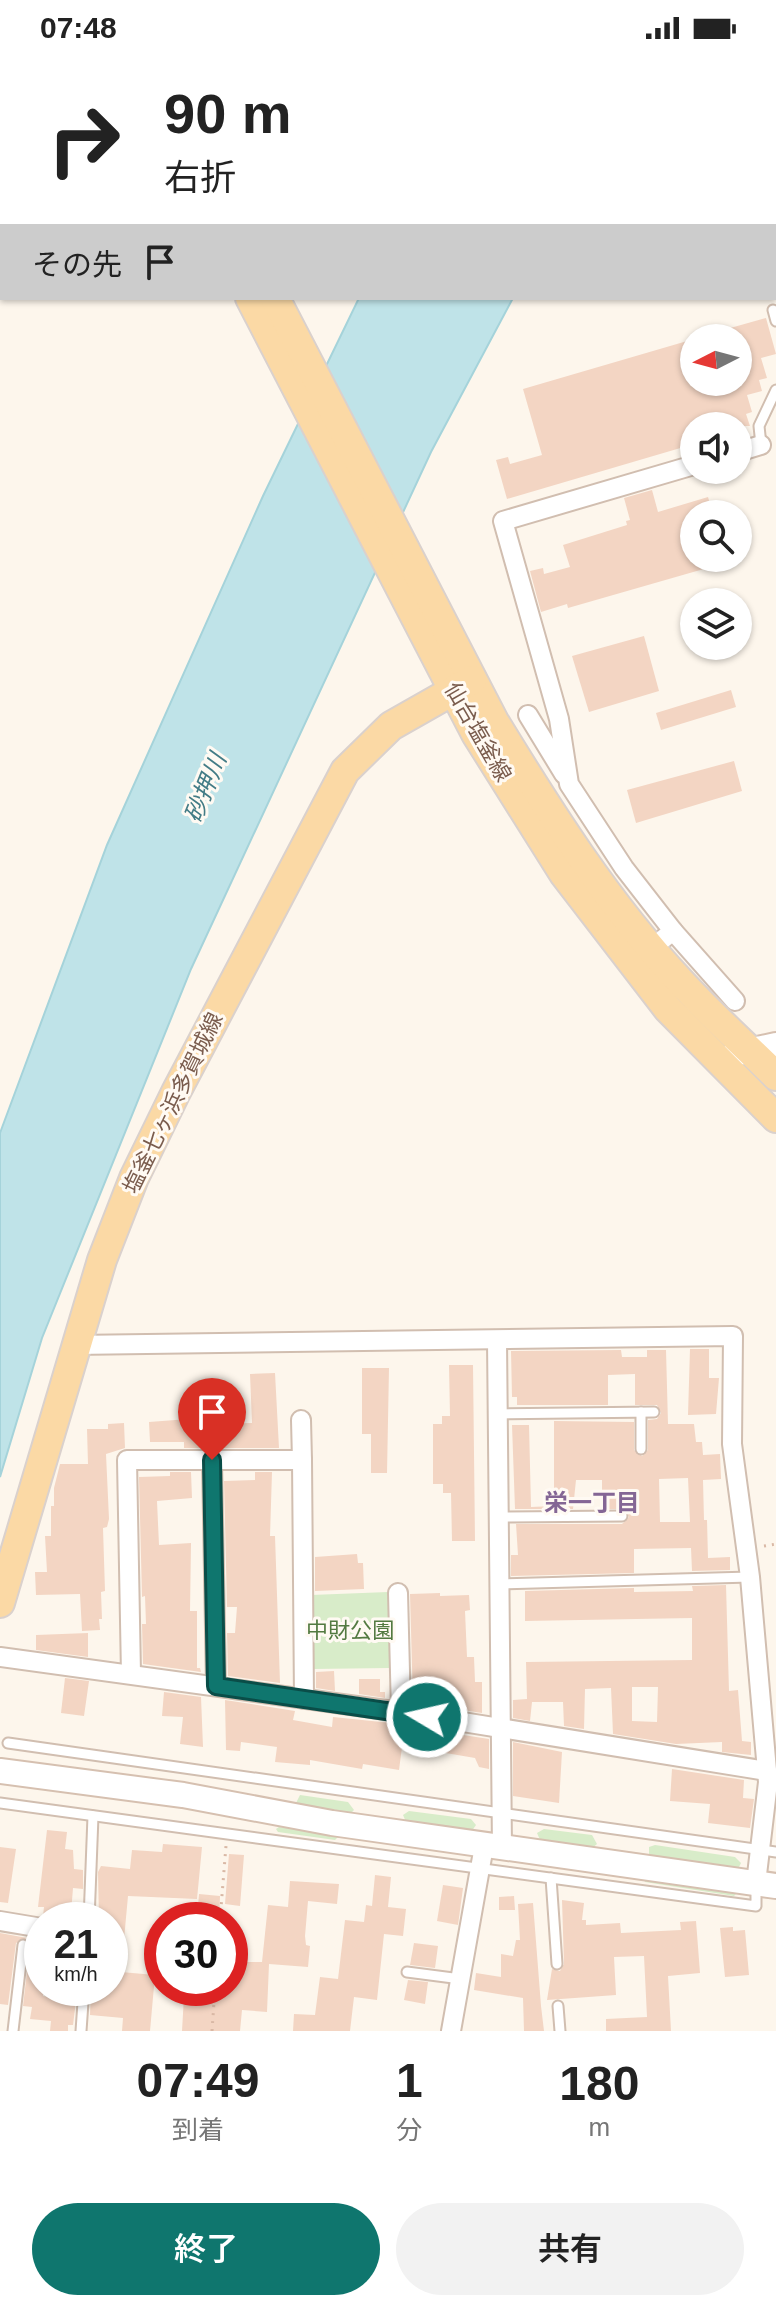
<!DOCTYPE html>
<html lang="ja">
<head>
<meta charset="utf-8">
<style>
  body { margin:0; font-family:Helvetica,"Noto Sans JP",sans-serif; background:#f2f2f2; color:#222; height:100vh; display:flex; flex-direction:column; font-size:30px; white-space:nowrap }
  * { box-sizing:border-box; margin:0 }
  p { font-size:26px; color:#767676 }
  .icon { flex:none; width:44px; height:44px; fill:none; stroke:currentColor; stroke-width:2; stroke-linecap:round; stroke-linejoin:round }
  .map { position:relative; height:1975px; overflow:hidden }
  .drawer { display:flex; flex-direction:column; background:#fff; flex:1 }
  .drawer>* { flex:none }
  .top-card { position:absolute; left:0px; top:0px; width:776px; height:244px; box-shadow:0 2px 6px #0004; background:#fff; color:#222; overflow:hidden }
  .needle { width:52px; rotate:264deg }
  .tools { position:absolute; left:680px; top:268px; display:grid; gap:16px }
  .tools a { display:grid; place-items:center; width:72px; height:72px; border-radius:50%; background:#fff; box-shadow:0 2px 6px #0004; font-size:40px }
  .speed { position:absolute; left:24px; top:1846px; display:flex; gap:16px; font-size:40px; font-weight:700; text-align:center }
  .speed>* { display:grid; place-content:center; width:104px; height:104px; border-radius:50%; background:#fff; box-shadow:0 2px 6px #0004; line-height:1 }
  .speed small { font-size:20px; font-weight:400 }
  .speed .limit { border:12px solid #d22; background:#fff; color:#111 }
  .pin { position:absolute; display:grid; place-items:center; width:68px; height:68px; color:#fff; margin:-82px -34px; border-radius:50% 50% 50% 0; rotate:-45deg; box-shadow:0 0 8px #0007 }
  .pin .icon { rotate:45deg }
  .me { position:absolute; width:88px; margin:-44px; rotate:279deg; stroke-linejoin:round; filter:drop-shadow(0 0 6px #0008) }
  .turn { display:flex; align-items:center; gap:28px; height:168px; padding:0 32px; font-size:36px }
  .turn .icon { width:104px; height:104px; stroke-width:2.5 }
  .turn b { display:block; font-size:56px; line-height:68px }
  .then { display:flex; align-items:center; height:76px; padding:0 32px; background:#0003; gap:16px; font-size:30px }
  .eta { display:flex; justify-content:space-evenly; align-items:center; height:136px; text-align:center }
  .eta b { font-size:48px; font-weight:600; line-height:56px }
  .cta { display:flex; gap:16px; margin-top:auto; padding:16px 32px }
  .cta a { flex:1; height:92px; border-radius:48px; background:#0f766e; color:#fff; font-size:32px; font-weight:600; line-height:92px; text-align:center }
  .cta a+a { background:#f2f2f2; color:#222 }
  .status { display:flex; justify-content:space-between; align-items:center; height:56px; padding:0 40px; background:#fff; direction:ltr }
  .status svg { height:22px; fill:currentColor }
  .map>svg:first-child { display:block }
</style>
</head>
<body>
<div class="status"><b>07:48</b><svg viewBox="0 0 49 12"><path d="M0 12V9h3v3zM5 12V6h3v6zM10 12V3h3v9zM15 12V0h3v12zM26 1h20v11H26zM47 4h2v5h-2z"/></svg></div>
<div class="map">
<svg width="776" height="1975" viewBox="0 0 776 1975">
  <rect width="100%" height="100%" fill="#fdf6ec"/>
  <g fill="#d8ecc9">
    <polygon points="388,1536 390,1612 313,1613 311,1539"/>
    <polygon points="300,1739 348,1746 354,1754 349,1759 295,1749"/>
    <polygon points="409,1755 471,1763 476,1769 471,1776 406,1766 403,1759"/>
    <polygon points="279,1771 336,1778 338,1781 335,1784 278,1776 276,1773"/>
    <polygon points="544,1773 592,1779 597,1788 591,1793 541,1786 537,1777"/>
    <polygon points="655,1789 735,1801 741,1807 738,1813 649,1801 649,1791"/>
    <polygon points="643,1821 736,1835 737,1837 734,1840 645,1826"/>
  </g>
  <g fill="#bfe3e8" stroke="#a5d3da" stroke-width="2">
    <polygon points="485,0 692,0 484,2"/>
    <polygon points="359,242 513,242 431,396 191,913 42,1282 0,1421 0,1077 107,789 263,440"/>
  </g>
  <g fill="#f3d5c3" fill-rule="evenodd">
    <polygon points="766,262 776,298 761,302 767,322 759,324 762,335 747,339 752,356 746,358 750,370 694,370 694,388 507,443 496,404 508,401 510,408 542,399 523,333 694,283 694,326 738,326 738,282 709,282 709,278"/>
    <polygon points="652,434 658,456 708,441 713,458 694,458 694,502 727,502 728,506 568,552 567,548 541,556 530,515 543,512 544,518 570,511 563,489 627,469 626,465 630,464 624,442"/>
    <polygon points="644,580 659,635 589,656 572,600"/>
    <polygon points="731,634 736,651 661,674 656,657"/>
    <polygon points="734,705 742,735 636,767 627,734"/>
    <polygon points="690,1293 709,1293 709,1322 719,1322 716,1358 688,1359"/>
    <path d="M621,1294L622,1301H647V1294H666L668,1368H694L696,1386H702L703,1399L720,1398L721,1423L703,1424L704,1464H707L708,1502L730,1501V1514L692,1515L691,1492L634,1493V1517L511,1520V1499H518L516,1468H622L629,1461L625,1453H602V1424H576L573,1453H515L512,1369H529L531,1451L554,1450V1365L634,1366V1394L642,1400L648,1394V1364L657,1363L661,1357L657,1349H635V1318L608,1319V1349H517V1341H512L511,1295ZM688,1422L690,1466H660L659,1423Z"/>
    <polygon points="449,1309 473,1309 475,1485 452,1485 451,1437 443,1437 443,1428 433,1428 433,1368 442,1368 442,1360 450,1360"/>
    <polygon points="362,1312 389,1312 387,1417 371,1417 371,1378 362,1378"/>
    <polygon points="275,1317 279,1392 184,1392 184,1386 150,1386 149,1366 202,1362 202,1368 252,1367 250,1318"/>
    <polygon points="124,1367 125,1392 106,1398 109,1463 107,1471 103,1472 105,1535 101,1536 102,1563 99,1563 100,1574 82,1575 80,1538 36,1539 35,1516 47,1516 45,1480 51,1480 51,1450 54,1450 54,1432 60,1408 88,1408 87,1373 108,1373 108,1368"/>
    <polygon points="170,1416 191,1416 192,1442 157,1445 159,1489 191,1487 190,1555 197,1555 197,1612 200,1612 201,1616 143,1608 142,1568 146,1568 145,1540 142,1541 139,1421 170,1420"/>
    <polygon points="255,1416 272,1416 270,1480 275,1480 280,1627 228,1620 227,1577 235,1577 237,1551 227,1551 224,1425 255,1424"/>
    <polygon points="357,1498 358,1507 363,1507 364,1533 315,1535 315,1501"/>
    <path d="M726,1529L729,1635L738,1634L742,1685L751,1686V1699L722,1696V1686L676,1688L613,1678L611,1632L585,1633L584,1673L564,1670L563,1646H532L530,1665L513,1662V1644L527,1643L526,1606L692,1604V1562L525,1565V1535L634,1532V1536L693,1535L692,1530ZM632,1631H658L657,1666L632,1665Z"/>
    <polygon points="440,1537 440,1540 469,1539 470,1554 465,1555 467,1601 474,1601 475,1626 482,1626 482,1657 413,1646 410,1538"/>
    <polygon points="88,1577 88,1601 36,1594 36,1579"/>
    <polygon points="334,1615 335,1635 316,1632 316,1616"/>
    <polygon points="65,1622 89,1625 84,1660 61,1657"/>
    <polygon points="359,1623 380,1623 380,1636 385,1636 385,1642 359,1638"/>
    <polygon points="164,1636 201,1641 203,1691 180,1688 183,1661 162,1660"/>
    <polygon points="225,1644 295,1655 293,1664 332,1671 333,1661 401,1668 400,1675 404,1676 399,1714 363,1708 362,1713 310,1704 310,1709 275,1706 277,1691 241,1686 240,1695 226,1694"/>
    <polygon points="437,1675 489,1683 489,1713 479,1711 475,1702 434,1695"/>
    <polygon points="513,1686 562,1696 559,1747 513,1740"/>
    <polygon points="672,1713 744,1724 743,1742 754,1743 750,1772 708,1767 710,1748 670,1745"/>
    <polygon points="47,1774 67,1776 65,1793 73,1794 74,1813 83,1814 83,1833 73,1832 71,1857 58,1855 56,1864 43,1860 44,1851 38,1851"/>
    <polygon points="163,1788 202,1791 197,1843 128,1840 121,1916 155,1919 150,1975 122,1975 123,1962 90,1959 91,1932 110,1934 110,1864 99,1864 98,1816 101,1810 130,1813 132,1794 162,1796"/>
    <polygon points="0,1791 16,1793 8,1847 0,1846"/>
    <polygon points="229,1798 244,1799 240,1850 225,1848"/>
    <polygon points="375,1819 391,1821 388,1851 406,1853 403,1880 384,1878 377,1944 354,1941 350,1975 293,1975 294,1958 315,1959 320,1921 338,1923 345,1864 364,1866 366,1849 372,1850"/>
    <polygon points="290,1825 339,1828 337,1848 308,1845 305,1880 306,1889 310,1890 308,1911 269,1908 267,1956 242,1954 240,1975 182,1975 184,1940 224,1938 225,1932 230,1932 230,1906 262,1906 268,1849 288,1851"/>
    <polygon points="443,1829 463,1832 458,1869 437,1865"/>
    <polygon points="199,1838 220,1840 219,1864 197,1863"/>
    <polygon points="514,1840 515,1854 499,1854 499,1841"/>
    <polygon points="562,1844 584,1847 582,1864 586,1864 586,1869 620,1867 621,1877 681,1874 680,1866 696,1865 700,1917 668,1920 671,1975 606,1975 606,1963 647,1961 644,1900 614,1901 616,1939 547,1944 552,1913 560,1915 564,1908"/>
    <polygon points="533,1847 541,1950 544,1975 524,1975 523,1942 474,1934 476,1917 501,1921 501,1898 513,1900 516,1884 520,1884 518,1848"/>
    <polygon points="733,1871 733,1875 745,1874 749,1919 725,1921 720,1872"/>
    <polygon points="0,1877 27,1882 16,1887 8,1949 0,1948"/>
    <polygon points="414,1887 438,1890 435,1912 410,1909"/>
    <polygon points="30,1889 42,1890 43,1940 76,1945 73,1969 68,1969 68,1975 50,1975 51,1965 30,1963 32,1951 23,1950"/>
    <polygon points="408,1924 428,1926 425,1948 404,1944"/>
  </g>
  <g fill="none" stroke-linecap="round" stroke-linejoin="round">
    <defs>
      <g id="lane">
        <polyline points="407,2 408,0"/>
        <polyline points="773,254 776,265"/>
        <polyline points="761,389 759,370 776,334"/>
        <polyline points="641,1356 641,1393"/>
        <polyline points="498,1358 654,1356"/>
        <polyline points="500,1461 622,1460"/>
        <polyline points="501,1528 750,1521"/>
        <polyline points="8,1687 776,1796"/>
        <polyline points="0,1747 756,1850 756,1828"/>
        <polyline points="551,1822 557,1908"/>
        <polyline points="89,1864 93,1760"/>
        <polyline points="407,1916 461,1923"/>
        <polyline points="558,1950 560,1975"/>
        <polyline points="13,1975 23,1889"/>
        <polyline points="81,1975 84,1932"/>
      </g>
      <g id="street">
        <polyline points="300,2 301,0"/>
        <polyline points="738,396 761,389"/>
        <polyline points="528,659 564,718"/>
        <polyline points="673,875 735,945"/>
        <polyline points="652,892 673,875 624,812 569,728 559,663 503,465 694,409"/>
        <polyline points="497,1284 502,1792"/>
        <polyline points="74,1289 733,1280 732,1388 750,1521 768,1726 756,1827"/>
        <polyline points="301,1364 302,1404"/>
        <polyline points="212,1404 216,1630"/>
        <polyline points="398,1537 401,1656"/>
        <polyline points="0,1601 401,1656 767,1715"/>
        <polyline points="131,1618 127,1404 302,1404 304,1643"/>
        <polyline points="0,1865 42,1872"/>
        <polyline points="451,1975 484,1790"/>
      </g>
      <g id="secondary">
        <polyline points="734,998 776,989"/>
        <polyline points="0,1715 183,1739 332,1767 776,1830"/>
      </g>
      <g id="primary">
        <polyline points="77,0 78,2"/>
        <polyline points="112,0 114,2"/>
        <polyline points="250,242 476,678 564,818 668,953 776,1062"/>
        <path d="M275,242L494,665C549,755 607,847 680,925C710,958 744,988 776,1020"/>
        <polyline points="0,1547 102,1204 134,1122 176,1036 345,715 391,670 472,624"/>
      </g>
    </defs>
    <use href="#lane" stroke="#d1beb0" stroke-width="13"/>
    <use href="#street" stroke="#d1beb0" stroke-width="22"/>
    <use href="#secondary" stroke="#d6c0b0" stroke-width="28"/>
    <use href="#primary" stroke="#dad1cd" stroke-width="32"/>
    <g stroke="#d9b8a5" stroke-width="3" stroke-dasharray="2 6" stroke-linecap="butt">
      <polyline points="764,1490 776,1488"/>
      <polyline points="220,1864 226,1790"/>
      <polyline points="212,1975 215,1932"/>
    </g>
    <use href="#lane" stroke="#fff" stroke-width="9"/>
    <use href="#street" stroke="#fff" stroke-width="18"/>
    <use href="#secondary" stroke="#fff" stroke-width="24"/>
    <use href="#primary" stroke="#fbd9a5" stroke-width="28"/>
  </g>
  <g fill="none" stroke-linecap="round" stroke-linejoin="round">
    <defs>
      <polyline id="route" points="212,1404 216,1630 427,1661"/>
    </defs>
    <use href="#route" stroke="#0a4d48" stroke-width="20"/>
    <use href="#route" stroke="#0f766e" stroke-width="14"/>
  </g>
  <g text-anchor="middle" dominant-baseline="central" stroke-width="6" stroke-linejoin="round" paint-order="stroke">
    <g font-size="22" fill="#7a5c4d" stroke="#fffaf3">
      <text transform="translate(478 676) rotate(60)">仙台塩釜線</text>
      <text transform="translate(173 1047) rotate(-64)">塩釜七ヶ浜多賀城線</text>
    </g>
    <g font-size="22" fill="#537a41" stroke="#fffaf3">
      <text x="350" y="1574">中財公園</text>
    </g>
    <g font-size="24" font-style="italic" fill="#437c86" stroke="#fffaf3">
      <text transform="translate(205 732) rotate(-68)">砂押川</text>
    </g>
    <g font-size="24" font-weight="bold" fill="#846695" stroke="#fffaf3">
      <text x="592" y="1446">栄一丁目</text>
    </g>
  </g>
</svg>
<div class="tools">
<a><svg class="needle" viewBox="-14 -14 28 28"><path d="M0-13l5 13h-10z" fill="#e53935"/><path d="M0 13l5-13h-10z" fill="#767676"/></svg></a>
<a><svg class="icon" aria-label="sound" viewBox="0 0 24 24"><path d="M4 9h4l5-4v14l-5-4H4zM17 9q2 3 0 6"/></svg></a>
<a><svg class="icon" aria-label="search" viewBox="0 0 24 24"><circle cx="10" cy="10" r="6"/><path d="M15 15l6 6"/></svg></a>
<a><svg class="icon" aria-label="layers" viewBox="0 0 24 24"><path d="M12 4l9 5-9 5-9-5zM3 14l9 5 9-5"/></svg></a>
</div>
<div class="speed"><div>21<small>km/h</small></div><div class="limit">30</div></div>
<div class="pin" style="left:212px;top:1404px;background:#d93025"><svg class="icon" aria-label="arrive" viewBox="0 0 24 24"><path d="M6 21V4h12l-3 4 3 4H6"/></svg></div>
<svg class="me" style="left:427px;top:1661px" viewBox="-20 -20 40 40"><circle r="17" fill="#0f766e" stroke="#fff" stroke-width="3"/><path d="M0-11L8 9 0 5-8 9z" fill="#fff"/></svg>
<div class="top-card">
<div class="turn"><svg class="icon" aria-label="right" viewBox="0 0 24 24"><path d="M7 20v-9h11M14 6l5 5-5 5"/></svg><div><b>90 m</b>右折</div></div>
<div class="then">その先<svg class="icon" aria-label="arrive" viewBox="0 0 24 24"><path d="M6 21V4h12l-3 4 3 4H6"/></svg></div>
</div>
</div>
<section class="drawer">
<div class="eta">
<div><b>07:49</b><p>到着</p></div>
<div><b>1</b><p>分</p></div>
<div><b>180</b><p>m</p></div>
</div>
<div class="cta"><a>終了</a><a>共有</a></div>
</section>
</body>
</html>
